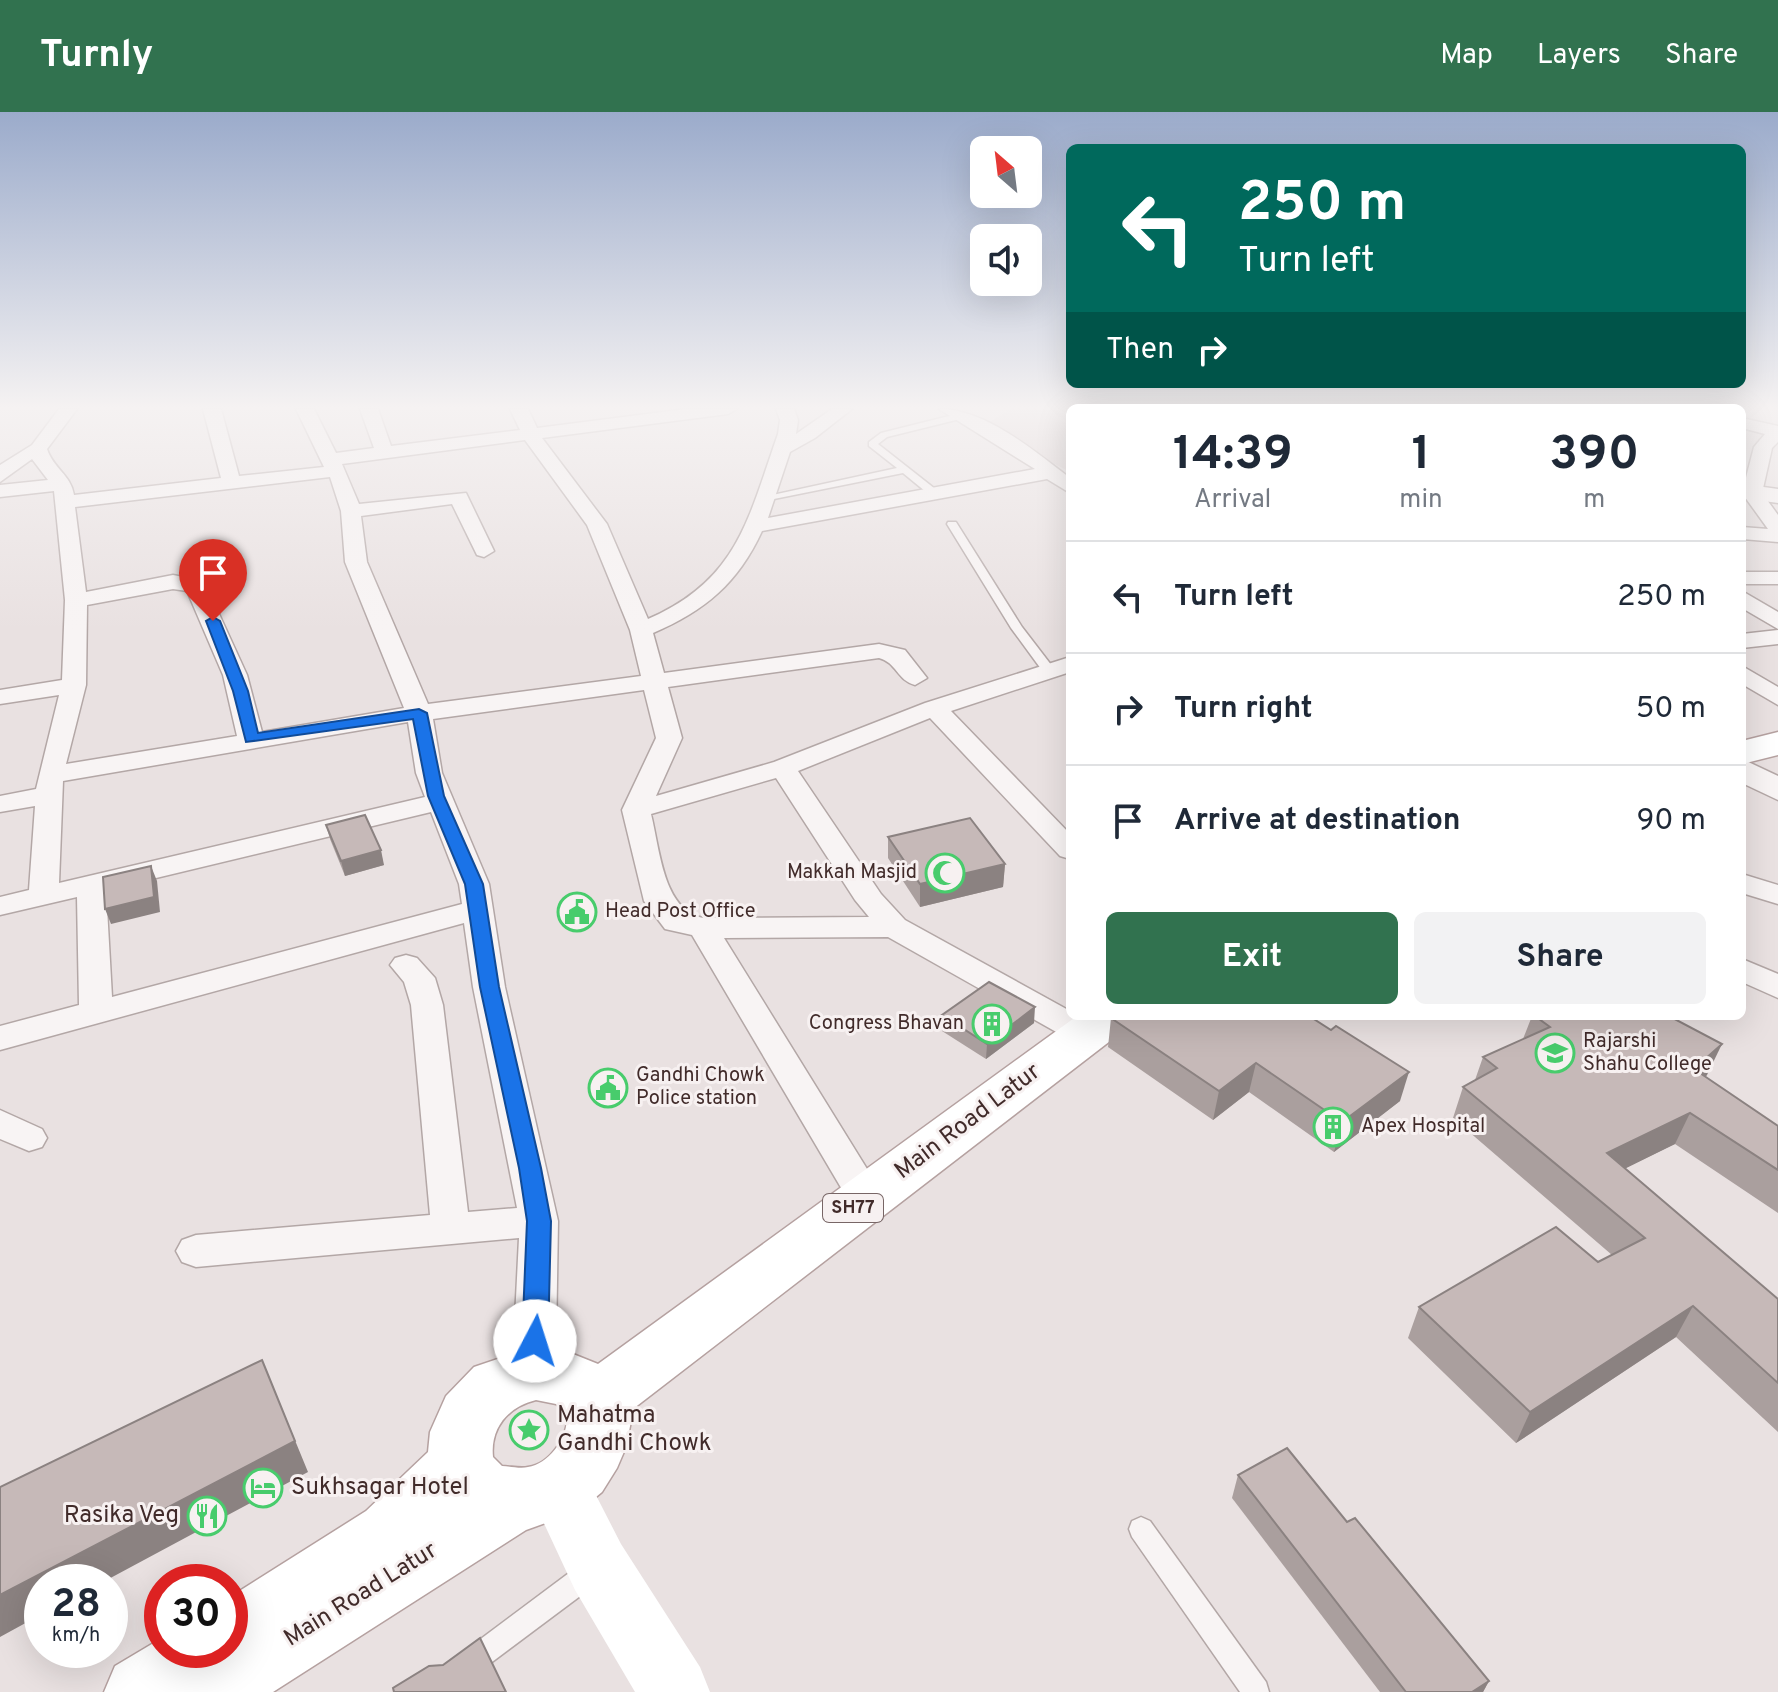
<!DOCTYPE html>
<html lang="en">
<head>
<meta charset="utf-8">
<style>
  body { margin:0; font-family:Overpass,sans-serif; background:#f2f2f3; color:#1f2937; height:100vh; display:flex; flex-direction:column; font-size:30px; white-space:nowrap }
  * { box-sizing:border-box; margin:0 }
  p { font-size:26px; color:#747a83 }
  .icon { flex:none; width:44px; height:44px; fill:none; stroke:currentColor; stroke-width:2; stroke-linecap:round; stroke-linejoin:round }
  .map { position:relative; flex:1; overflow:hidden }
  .panel { position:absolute; left:1066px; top:292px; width:680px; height:616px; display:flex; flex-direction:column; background:#fff; border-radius:12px; box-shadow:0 8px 32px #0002 }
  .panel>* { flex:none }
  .banner { position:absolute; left:1066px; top:32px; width:680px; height:244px; border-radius:12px; box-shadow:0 8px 32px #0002; background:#00695c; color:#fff; overflow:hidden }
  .needle { width:52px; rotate:332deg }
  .controls { position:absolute; left:970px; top:24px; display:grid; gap:16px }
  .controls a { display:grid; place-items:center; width:72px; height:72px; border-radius:12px; background:#fff; box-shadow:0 8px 32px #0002; font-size:40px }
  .speed { position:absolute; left:24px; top:1452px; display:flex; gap:16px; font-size:40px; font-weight:700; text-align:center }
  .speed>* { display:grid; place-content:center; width:104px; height:104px; border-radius:50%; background:#fff; box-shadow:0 8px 32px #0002; line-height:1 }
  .speed small { font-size:20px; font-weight:400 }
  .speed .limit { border:12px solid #d22; background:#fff; color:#111 }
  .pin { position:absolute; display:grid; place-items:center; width:68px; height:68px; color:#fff; margin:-82px -34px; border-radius:50% 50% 50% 0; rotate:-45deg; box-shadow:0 0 8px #0007 }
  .pin .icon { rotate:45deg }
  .me { position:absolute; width:88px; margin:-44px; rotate:5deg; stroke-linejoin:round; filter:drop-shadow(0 0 6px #0008) }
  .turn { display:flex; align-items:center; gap:28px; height:168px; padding:0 40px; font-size:36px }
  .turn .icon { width:104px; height:104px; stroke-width:2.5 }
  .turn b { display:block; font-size:56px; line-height:68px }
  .then { display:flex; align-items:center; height:76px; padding:0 40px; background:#0003; gap:16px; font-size:30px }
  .eta { display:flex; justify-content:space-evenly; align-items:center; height:136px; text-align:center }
  .eta b { font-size:48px; font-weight:700; line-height:56px }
  .action { display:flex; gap:16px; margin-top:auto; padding:16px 40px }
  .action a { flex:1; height:92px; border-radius:12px; background:#31724f; color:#fff; font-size:32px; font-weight:700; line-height:92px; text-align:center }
  .action a+a { background:#f2f2f3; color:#1f2937 }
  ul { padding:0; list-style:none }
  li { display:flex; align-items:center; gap:24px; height:112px; padding:0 40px; border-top:2px solid #e0e1e3 }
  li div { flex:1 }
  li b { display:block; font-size:30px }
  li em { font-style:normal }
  header { display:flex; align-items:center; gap:48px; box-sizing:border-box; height:112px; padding:0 40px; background:#31724f; color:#fff }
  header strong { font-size:38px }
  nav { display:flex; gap:44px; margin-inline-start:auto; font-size:28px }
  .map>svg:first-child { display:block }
</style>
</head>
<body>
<header>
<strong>Turnly</strong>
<nav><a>Map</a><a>Layers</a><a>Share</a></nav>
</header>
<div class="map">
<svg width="1778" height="1580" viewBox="0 0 1778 1580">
  <rect width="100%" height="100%" fill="#e9e1e1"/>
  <polygon fill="#dbcfcf" points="1011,297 1070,297 1070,360 983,314"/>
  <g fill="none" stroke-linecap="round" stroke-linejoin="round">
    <defs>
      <g id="service">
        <polygon points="961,301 966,304 964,306 887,325 878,332 939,380 939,384 931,384 903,361 764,389 759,386 897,356 869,334 869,330 881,321"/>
        <polygon points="948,410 956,410 1022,515 1055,558 1054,561 1044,561 1011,516 947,412"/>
        <polygon points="1141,1405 1150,1409 1266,1570 1269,1580 1240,1580 1132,1425 1129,1417 1132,1409"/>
        <polygon points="590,1449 599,1452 603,1461 599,1470 480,1559 471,1563 462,1559 458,1550 462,1541 581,1452"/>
      </g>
      <g id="minor">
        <path d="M59,297H77L47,337C53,356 71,363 74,383L221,366L203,297H221L239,364L324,355L296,297H314L336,341L374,336L360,297H378L391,334L520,318L510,297H528L537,316L686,297H737L728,302L542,326L607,412L648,507C738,468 748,407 778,322L780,308L776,297H794L798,308L796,322L832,297H852L815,326L790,340L768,406L1035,357L939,297C986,297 1034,339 1070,366V381L1047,367L762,419C738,471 705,499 653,521L664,561L879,532L905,538L927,566L915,573C898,569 896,550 879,546L668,575L682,626L656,684L774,650L925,591L1070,545V560L951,599L1070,722V747L1060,744L930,606L798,659L881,782L905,808L1070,899V904C1084,904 1096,910 1103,922L1098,930L1086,933L1074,930L888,825L724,826L885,1086L879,1096L866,1101L853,1096L692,823L665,817L644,789L622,698L656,626L644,578L433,607L442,661L489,772L505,875L558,1109L556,1229L528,1279L513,1284L498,1279L492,1266L514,1226L519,1126L196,1155L182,1150L176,1139L182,1128L196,1123L430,1103L411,893L404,870L390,853L395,846L406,843L417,846L435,866L443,893L468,1100L517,1096L473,875L464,811L0,938V914L79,893L77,785L0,803V785L29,778L35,694L0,700V684L36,677L59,583L0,592V578L62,568L65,488L54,379L0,385V373L48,368L32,347L0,370V353L32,333ZM525,328L587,413L630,518L641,564L428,592L367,450L361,404L452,392L477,443L484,445L494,439L466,381L359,392L342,352ZM330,365L341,399L345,450L404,596L262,620L247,563L204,469L173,463L86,480L75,395ZM173,477L187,479L223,563L237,624L66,652L86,573L87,493ZM408,610L416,661L425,685L59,771L63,669ZM776,666L855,788L869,805L703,806C663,798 660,738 651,702ZM431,700L459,772L462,792L112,885L106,778Z"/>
        <polygon points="1742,306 1778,314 1778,330 1772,336 1762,381 1778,403 1778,430 1742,427 1742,415 1768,417 1742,381 1754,335 1765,322 1742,316"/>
        <rect x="1742" y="460" width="36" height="12"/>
        <polygon points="1742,479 1778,500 1778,517 1742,496"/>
        <polygon points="1778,518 1778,532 1742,536 1742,522"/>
        <polygon points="1742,554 1778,575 1778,593 1742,572"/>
        <polygon points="1742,762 1778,773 1778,792 1742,781"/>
        <polygon points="1742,847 1778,862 1778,886 1742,870"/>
        <polygon points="0,998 42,1017 47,1026 42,1035 29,1039 0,1027"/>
      </g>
      <g id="tertiary">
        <polygon points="1742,372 1778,377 1778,391 1742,386"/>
        <polygon points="1742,647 1778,664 1778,688 1742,671"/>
      </g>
      <g id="primary">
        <polygon points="1778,620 1778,643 1742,652 1742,629"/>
        <path d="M1077,904H1134L1127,916L629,1300L631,1309L626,1335L617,1356L602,1380L579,1399L526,1418L273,1580H104L115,1554L162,1526V1538H230V1485L366,1399L428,1340L430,1320L446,1284L474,1255L536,1234L573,1242L598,1252ZM536,1288L556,1292L566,1301C571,1322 550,1352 528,1355C520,1357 510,1354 502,1354L493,1345C490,1316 508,1295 536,1288Z"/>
      </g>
    </defs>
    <use href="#service" stroke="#b3a7a6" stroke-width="3"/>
    <use href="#minor" stroke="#b3a7a6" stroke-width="3"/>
    <use href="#tertiary" stroke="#b3a7a6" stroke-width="3"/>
    <use href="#primary" stroke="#b5a1a0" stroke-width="3"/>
    <use href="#service" fill="#f8f4f4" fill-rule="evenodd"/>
    <use href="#minor" fill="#f8f4f4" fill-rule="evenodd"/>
    <use href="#tertiary" fill="#f8f4f4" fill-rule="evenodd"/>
    <polygon fill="#fff" fill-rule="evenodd" points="559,1346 581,1354 621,1432 700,1555 710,1580 635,1580 575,1478 527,1375 537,1354"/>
    <use href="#primary" fill="#fff" fill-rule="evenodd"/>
  </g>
  <g fill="#aa9f9e">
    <polygon points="326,713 384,753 345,764 330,727"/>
    <polygon points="888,725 1005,752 1003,775 920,795 888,746"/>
    <polygon points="942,903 1034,911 986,947 942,919"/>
    <polygon points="1532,904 1669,904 1707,963 1705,965 1778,1014 1778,1101 1675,1032 1625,1056 1778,1187 1778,1320 1676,1225 1516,1331 1408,1226 1419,1195 1598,1150 1612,1143 1453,1006 1463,975 1475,968 1483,945 1523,927"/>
    <polygon points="1111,906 1400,989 1334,1040 1249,980 1213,1008 1108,935"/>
    <polygon points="1238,1363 1347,1410 1489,1569 1483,1580 1380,1580 1232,1386"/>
  </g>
  <g fill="#8b8281">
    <polygon points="381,738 384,753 345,764 341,749"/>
    <polygon points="1005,752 1003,775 920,795 920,772"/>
    <polygon points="151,754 157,769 160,800 111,812 105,797"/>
    <polygon points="1035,895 1034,911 986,947 987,932"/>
    <polygon points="1722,932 1707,963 1679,988 1694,957"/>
    <polygon points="1256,951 1249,980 1213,1008 1219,979"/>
    <polygon points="1409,960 1400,989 1334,1040 1342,1010"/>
    <polygon points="1690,1001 1675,1032 1594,1072 1607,1041"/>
    <polygon points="1693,1194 1676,1225 1516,1331 1530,1300"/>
    <polygon points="262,1248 308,1360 103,1470 42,1470 42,1502 0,1525 0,1483"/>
    <polygon points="1489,1569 1483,1580 1472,1580"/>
  </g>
  <g fill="#c6b9b8" stroke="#8b8281" stroke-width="2">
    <polygon points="365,703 381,738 341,749 326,713"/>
    <polygon points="970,706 1005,752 920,772 888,725"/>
    <polygon points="151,754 154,785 105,797 103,765"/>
    <polygon points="989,870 1035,895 987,932 942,903"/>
    <polygon points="1114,904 1309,904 1331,918 1336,914 1409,960 1342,1010 1256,951 1219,979 1111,906"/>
    <polygon points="1535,904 1669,904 1722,932 1694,957 1778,1014 1778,1058 1690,1001 1607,1041 1778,1187 1778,1271 1693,1194 1530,1300 1419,1195 1556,1115 1598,1150 1645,1126 1463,975 1497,956 1483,945 1550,915"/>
    <polygon points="262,1248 295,1329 0,1483 0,1375"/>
    <polygon points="1287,1336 1347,1410 1355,1406 1489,1569 1472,1580 1406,1580 1238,1363"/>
    <polygon points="480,1526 506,1580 394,1580 393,1576 429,1554 443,1553"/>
  </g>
  <linearGradient id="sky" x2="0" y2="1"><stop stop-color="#9babcb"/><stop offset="0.57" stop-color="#f5f2f2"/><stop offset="1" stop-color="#f5f2f2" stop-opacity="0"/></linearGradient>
  <rect width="1778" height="518" fill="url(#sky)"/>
  <polygon fill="#1a73e8" stroke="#114b97" stroke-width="2" points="213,505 220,509 248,579 258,621 419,597 427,601 444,684 483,772 499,875 541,1056 551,1109 548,1229 544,1236 535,1239 526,1236 522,1229 527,1109 519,1056 480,875 465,772 428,684 413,607 246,630 233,579 206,509"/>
  <defs>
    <symbol id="mosque-ring" viewBox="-11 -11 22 22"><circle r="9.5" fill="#f7f1f1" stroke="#48cc6c" stroke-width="1.5"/><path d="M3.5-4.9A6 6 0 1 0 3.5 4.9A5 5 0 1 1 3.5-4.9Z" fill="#48cc6c"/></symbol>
    <symbol id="civic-ring" viewBox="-11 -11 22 22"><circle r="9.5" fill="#f7f1f1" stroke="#48cc6c" stroke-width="1.5"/><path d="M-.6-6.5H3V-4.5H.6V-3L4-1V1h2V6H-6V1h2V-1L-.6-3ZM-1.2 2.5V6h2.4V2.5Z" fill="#48cc6c"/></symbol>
    <symbol id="building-ring" viewBox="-11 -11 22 22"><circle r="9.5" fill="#f7f1f1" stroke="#48cc6c" stroke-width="1.5"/><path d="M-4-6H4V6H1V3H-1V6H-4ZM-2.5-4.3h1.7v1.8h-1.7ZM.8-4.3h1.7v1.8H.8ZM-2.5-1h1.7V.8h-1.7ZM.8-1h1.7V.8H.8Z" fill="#48cc6c"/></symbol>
    <symbol id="university-ring" viewBox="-11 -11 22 22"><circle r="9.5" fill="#f7f1f1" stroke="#48cc6c" stroke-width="1.5"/><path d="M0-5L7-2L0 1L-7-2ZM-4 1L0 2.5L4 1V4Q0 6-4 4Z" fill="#48cc6c"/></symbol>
    <symbol id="sight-ring" viewBox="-11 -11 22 22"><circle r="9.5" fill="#f7f1f1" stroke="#48cc6c" stroke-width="1.5"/><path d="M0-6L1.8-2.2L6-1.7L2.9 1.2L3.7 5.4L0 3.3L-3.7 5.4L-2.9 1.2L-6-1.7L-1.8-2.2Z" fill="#48cc6c"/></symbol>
    <symbol id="hotel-ring" viewBox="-11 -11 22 22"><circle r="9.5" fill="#f7f1f1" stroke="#48cc6c" stroke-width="1.5"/><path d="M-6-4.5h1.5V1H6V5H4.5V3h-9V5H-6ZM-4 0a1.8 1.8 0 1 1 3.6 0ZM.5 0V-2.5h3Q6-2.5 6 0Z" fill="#48cc6c"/></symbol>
    <symbol id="restaurant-ring" viewBox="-11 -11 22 22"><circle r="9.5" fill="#f7f1f1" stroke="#48cc6c" stroke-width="1.5"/><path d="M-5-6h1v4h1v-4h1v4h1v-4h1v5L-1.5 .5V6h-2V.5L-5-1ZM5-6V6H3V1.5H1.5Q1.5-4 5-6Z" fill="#48cc6c"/></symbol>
  </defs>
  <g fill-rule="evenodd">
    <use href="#mosque-ring" x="923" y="739" width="44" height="44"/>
    <use href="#civic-ring" x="555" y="778" width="44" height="44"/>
    <use href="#building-ring" x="970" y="890" width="44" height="44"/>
    <use href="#university-ring" x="1533" y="919" width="44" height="44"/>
    <use href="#civic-ring" x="586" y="954" width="44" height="44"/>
    <use href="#building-ring" x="1311" y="993" width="44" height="44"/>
    <use href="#sight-ring" x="507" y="1296" width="44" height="44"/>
    <use href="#hotel-ring" x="241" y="1354" width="44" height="44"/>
    <use href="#restaurant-ring" x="185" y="1382" width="44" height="44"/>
  </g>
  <g text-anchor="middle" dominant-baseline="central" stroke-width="6" stroke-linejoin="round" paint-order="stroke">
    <rect fill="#f7f1f1" stroke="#786666" stroke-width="2" x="823" y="1082" width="60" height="28" rx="6"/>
    <g font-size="18" font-weight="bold" fill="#412b2a">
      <text x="853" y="1096">SH77</text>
    </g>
    <g font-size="20" fill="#412b2a" stroke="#f7f1f1" text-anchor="start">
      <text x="917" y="761" text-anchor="end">Makkah Masjid</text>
      <text x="605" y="800">Head Post Office</text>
      <text x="964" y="912" text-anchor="end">Congress Bhavan</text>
      <text x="1583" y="930">Rajarshi<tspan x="1583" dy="23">Shahu College</tspan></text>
      <text x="636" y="964">Gandhi Chowk<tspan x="636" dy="23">Police station</tspan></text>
      <text x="1361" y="1015">Apex Hospital</text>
    </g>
    <g font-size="24" fill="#412b2a" stroke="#f7f1f1">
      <text transform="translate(968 1010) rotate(-37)">Main Road Latur</text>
      <text transform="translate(361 1483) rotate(-32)">Main Road Latur</text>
    </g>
    <g font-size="24" fill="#412b2a" stroke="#f7f1f1" text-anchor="start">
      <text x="557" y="1304">Mahatma<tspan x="557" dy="28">Gandhi Chowk</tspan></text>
      <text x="291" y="1376">Sukhsagar Hotel</text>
      <text x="179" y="1404" text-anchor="end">Rasika Veg</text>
    </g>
  </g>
</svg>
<div class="controls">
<a><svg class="needle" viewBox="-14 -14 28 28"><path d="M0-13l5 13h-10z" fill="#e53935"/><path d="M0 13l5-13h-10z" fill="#747a83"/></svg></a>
<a><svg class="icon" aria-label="sound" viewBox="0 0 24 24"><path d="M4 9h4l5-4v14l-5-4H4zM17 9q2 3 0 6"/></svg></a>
</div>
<div class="speed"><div>28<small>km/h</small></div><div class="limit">30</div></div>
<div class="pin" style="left:213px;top:509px;background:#d93025"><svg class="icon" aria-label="arrive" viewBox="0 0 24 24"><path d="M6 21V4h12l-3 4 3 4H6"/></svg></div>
<svg class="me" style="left:535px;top:1229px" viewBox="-20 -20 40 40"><circle r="19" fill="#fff"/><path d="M0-13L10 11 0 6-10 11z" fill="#1a73e8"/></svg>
<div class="banner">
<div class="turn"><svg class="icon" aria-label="left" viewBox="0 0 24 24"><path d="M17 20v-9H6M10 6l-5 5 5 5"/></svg><div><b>250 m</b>Turn left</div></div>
<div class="then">Then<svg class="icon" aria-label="right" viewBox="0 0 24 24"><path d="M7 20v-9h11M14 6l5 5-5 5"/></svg></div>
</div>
<section class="panel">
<div class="eta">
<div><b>14:39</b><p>Arrival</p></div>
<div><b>1</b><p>min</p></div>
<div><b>390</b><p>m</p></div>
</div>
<ul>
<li><svg class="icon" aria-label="left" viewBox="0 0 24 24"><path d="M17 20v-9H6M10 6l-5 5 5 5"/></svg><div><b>Turn left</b></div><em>250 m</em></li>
<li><svg class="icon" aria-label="right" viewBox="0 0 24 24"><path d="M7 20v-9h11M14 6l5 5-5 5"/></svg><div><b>Turn right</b></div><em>50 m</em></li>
<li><svg class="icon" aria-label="arrive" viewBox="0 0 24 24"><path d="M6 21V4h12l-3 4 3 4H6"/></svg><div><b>Arrive at destination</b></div><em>90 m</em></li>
</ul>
<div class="action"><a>Exit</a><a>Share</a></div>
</section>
</div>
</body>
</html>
